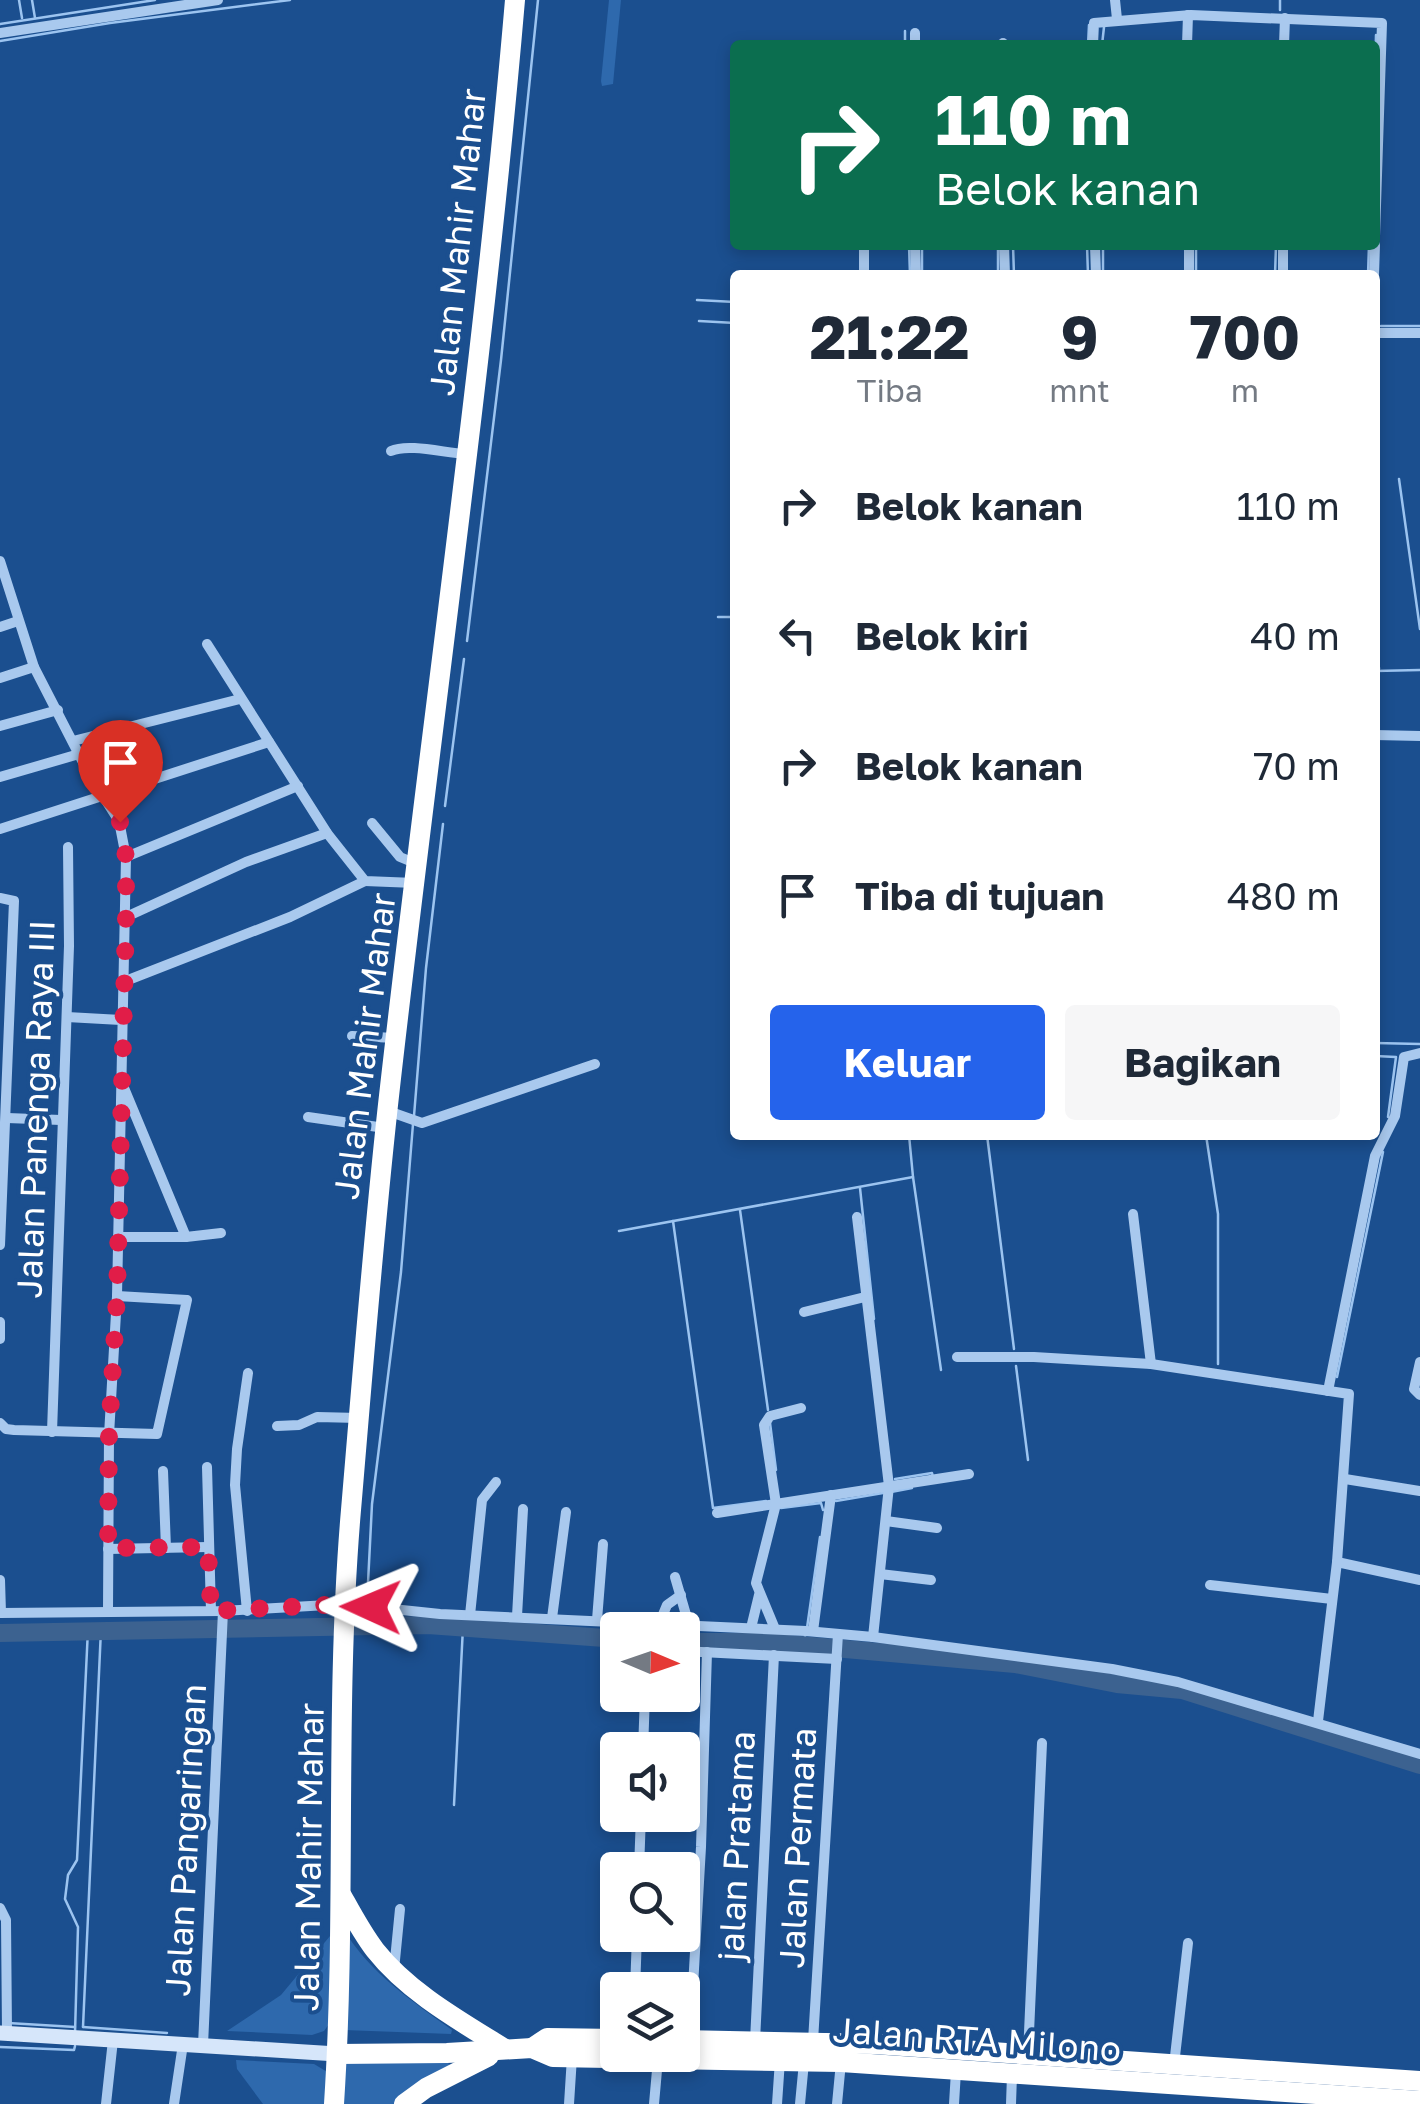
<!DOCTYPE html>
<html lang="id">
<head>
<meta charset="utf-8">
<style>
  body { margin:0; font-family:"Golos Text",sans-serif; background:#f6f6f7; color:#1f2937; height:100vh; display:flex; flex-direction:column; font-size:38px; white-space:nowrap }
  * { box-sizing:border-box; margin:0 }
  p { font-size:32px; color:#747a83 }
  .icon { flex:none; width:55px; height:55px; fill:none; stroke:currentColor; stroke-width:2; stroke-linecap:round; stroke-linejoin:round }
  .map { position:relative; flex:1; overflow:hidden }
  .details { position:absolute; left:730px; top:270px; width:650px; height:870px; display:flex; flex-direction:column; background:#fff; border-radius:10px; box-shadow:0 5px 15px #0003 }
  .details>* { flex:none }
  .guide { position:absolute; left:730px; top:40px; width:650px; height:210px; border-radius:10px; box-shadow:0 5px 15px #0003; background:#0b6e4f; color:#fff; overflow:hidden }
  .needle { width:65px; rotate:92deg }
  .buttons { position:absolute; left:600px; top:1612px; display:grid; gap:20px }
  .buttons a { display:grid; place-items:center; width:100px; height:100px; border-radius:10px; background:#fff; box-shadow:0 5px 15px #0003; font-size:50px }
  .pin { position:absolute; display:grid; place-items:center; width:85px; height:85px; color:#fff; margin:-102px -42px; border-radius:50% 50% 50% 0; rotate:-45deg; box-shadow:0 0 10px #0007 }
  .pin .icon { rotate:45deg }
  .me { position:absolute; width:110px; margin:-55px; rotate:271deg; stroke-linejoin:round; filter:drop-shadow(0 0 8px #0008) }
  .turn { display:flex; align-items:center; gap:35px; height:210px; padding:0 40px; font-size:45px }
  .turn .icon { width:130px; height:130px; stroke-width:2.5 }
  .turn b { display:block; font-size:70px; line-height:85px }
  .eta { display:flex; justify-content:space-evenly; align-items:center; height:170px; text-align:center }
  .eta b { font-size:60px; font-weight:700; line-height:70px }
  .primary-button { display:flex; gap:20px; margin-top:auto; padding:20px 40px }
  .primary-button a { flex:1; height:115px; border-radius:10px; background:#2563eb; color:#fff; font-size:40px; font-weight:700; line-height:115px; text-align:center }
  .primary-button a+a { background:#f6f6f7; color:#1f2937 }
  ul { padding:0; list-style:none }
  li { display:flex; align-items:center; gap:30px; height:130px; padding:0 40px }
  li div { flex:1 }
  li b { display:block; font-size:38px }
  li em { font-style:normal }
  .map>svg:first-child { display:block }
</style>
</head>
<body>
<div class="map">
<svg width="1420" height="2104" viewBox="0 0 1420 2104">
  <rect width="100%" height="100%" fill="#1b4f8f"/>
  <g fill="#2e69ad">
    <polygon points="609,0 621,0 613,84 602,86 601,81"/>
    <path d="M344,1930C370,1973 412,2001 452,2030L451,2034L344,2030Z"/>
    <polygon points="330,1936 329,2024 324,2031 312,2035 227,2031 281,1995"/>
    <polygon points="236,2060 314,2064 329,2073 327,2104 263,2104 237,2069"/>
    <polygon points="342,2062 448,2063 450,2065 395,2104 338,2104"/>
  </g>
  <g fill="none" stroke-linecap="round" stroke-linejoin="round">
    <g stroke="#9cc4f0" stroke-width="2.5">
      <polyline points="19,0 22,18"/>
      <polyline points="32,0 35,18"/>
      <polyline points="1280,10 1280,0"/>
      <polyline points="0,24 155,0"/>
      <polyline points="905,31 905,45"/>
      <polyline points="0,41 110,23 290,0"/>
      <polyline points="1088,45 1089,25"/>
      <polyline points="1102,45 1104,27"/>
      <polyline points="1375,73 1376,35"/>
      <polyline points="909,245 910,275"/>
      <polyline points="922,245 922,275"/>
      <polyline points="998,245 998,275"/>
      <polyline points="1013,245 1014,275"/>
      <polyline points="1087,245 1088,275"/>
      <polyline points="1103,245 1103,275"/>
      <polyline points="1196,245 1196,275"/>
      <polyline points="1275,275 1276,245"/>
      <polyline points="1368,275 1369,245"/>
      <polyline points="697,300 735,302"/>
      <polyline points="699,321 735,323"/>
      <polyline points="1381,326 1420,326"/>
      <polyline points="1399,479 1420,629"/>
      <polyline points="718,617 735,617"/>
      <polyline points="1375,631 1379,669"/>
      <polyline points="467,641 501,360 538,0"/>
      <polyline points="1375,671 1420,670"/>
      <polyline points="445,806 464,659"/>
      <polyline points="1375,1043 1420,1044"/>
      <polyline points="1375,1056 1396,1057 1388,1117"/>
      <polyline points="414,1116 426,968 443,824"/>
      <polyline points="909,1135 913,1177"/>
      <polyline points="987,1135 1014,1349"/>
      <polyline points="1206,1135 1218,1214 1218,1364"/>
      <polyline points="860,1188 874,1319"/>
      <polyline points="740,1210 768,1410"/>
      <polyline points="673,1221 713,1508 766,1501"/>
      <polyline points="619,1231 913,1177 941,1370"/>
      <polyline points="1016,1366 1028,1460"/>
      <polyline points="1337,1377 1383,1152"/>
      <polyline points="770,1423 776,1470"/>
      <polyline points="895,1479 932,1473 933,1477"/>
      <polyline points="891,1492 912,1488"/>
      <polyline points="836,1501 883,1493"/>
      <polyline points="781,1508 821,1503 823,1510"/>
      <polyline points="367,1603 372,1504 401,1272 413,1124"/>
      <polyline points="229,1622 322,1620"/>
      <polyline points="367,1625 367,1611"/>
      <polyline points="0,1628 221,1623"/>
      <polyline points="807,1628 820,1537"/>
      <polyline points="804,1645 805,1636"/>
      <polyline points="454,1805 463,1627"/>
      <polyline points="8,2023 75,2027"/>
      <polyline points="83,2027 101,1629"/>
      <polyline points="83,2027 167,2033"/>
      <polyline points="75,2033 78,1927 65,1899 68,1875 77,1860 88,1629"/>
      <polyline points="0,2047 74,2050 75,2046"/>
    </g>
    <g stroke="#3c6290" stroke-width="18">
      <polyline points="0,1633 428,1625 618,1639"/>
      <polyline points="682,1642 766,1642 1015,1664 1117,1684 1182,1690 1420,1765"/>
    </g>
    <g stroke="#a9c9ee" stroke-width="10">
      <polyline points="1115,0 1117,19"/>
      <polyline points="0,33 218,0"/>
      <polyline points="915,45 915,33"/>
      <polyline points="1003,45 1003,43"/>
      <polyline points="1093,45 1094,23 1191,15 1382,23 1375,236"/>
      <polyline points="1187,45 1188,15"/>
      <polyline points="1284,45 1285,18"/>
      <polyline points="915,245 916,275"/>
      <polyline points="1004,245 1005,275"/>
      <polyline points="1095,245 1096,275"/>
      <polyline points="864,275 864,245"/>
      <polyline points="1189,275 1189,245"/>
      <polyline points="1283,275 1283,245"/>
      <polyline points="1374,275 1375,245"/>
      <polyline points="1375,333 1420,333"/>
      <path d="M391,451C408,443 445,453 465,454"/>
      <polyline points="0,561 34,667 89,774 119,821 126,857 117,1296 109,1435 108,1611"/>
      <polyline points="0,627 18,621"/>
      <polyline points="207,644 327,833 365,881 415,883"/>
      <polyline points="0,678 34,667"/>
      <polyline points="0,726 58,710"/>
      <polyline points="1375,735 1420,736"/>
      <polyline points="73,741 240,699"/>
      <polyline points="0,777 79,754"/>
      <polyline points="372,823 400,857 417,864"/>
      <polyline points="0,829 269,742"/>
      <polyline points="126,857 298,786"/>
      <polyline points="0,898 14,901 0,1245"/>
      <polyline points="126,917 246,862 327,833"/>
      <polyline points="123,982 290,917 365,881"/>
      <polyline points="67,1017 121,1020"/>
      <polyline points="352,1036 396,1038"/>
      <polyline points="388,1111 422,1123 595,1064"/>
      <polyline points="308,1117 385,1128"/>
      <polyline points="7,1118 61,1120"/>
      <polyline points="1133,1214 1151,1364"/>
      <polyline points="857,1217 889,1486 873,1637"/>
      <polyline points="118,1237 186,1237 124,1088"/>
      <polyline points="186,1237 221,1233"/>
      <polyline points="804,1312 865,1297"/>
      <polyline points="0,1322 0,1339"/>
      <polyline points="957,1357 1034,1357 1151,1364 1349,1394 1337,1562 1318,1721"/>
      <polyline points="1420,1362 1414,1389 1420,1395"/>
      <polyline points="1328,1391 1375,1156 1395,1116 1404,1057 1420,1053"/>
      <polyline points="0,1423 6,1429 14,1430 157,1434 187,1300 117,1296"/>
      <polyline points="277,1426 299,1425 317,1417 359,1418"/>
      <polyline points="52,1432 69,946 68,847"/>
      <polyline points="207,1467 211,1611"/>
      <polyline points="163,1471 166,1548"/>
      <polyline points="1345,1479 1420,1491"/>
      <polyline points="717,1513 969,1474"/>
      <polyline points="886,1521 937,1528"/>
      <polyline points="108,1549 208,1547"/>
      <polyline points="1337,1562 1420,1580"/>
      <polyline points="880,1574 931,1580"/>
      <polyline points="675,1577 689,1625"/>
      <polyline points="0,1580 1,1613"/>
      <polyline points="1210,1585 1332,1599"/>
      <polyline points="247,1611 235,1485 237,1449 248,1373"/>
      <polyline points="0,1613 223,1611 345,1604 440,1614 806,1631 873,1637 1112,1669 1178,1682 1420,1754"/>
      <polyline points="470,1615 482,1500 496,1482"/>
      <polyline points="517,1616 523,1509"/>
      <polyline points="552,1618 566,1512"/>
      <polyline points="597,1620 603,1544"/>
      <polyline points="659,1624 667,1605 681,1595"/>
      <polyline points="751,1628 759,1595"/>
      <polyline points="775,1629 756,1583 776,1504 764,1425 770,1416 801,1408"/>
      <polyline points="813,1631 831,1495"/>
      <polyline points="682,1651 837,1659"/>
      <polyline points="643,1750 645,1695"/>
      <polyline points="639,1870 641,1815"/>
      <polyline points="0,1908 6,1920 7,2033"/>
      <polyline points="394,1970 400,1909"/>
      <polyline points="635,1990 637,1935"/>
      <polyline points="690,2039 701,1847 707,1652"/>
      <polyline points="755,2041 774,1655"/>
      <polyline points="813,2041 838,1634"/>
      <polyline points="203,2045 223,1611"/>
      <polyline points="1028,2055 1042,1743"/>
      <polyline points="1174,2065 1188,1943"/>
      <polyline points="106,2104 113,2040"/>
      <polyline points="174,2104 183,2044"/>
      <polyline points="569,2104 572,2057"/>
      <polyline points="654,2104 658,2059"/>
      <polyline points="777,2104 780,2060"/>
      <polyline points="800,2104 804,2062"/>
      <polyline points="837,2104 841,2062"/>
      <polyline points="954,2104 956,2071"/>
      <polyline points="1011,2104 1012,2075"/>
    </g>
    <polyline stroke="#d6e6fa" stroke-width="15" points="0,2033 337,2054"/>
    <g stroke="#fff" stroke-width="20">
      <path d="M342,1896C352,1914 362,1933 375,1950C408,1992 460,2021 505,2049"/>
      <polyline points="682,2040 874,2044 1420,2081"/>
      <polyline points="532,2048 547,2038 618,2039"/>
      <polyline points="337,2054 447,2053 532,2048 553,2057 841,2062 1420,2101"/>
      <path d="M334,2104C347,1906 334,1707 351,1510C363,1369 374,1227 390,1087C431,724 484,363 515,0"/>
      <polyline points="404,2104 426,2088 489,2056"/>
    </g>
  </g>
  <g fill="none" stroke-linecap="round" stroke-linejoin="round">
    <polyline stroke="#e11d48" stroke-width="18" stroke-dasharray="0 32.4" points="120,822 126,857 126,917 117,1296 109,1434 108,1548 208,1547 211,1611 345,1604 371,1607"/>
  </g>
  <g text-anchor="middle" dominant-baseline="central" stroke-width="8" stroke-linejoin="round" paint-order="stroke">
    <g font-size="35" fill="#fff" stroke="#1b4f8f">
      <text transform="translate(457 242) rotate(-84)">Jalan Mahir Mahar</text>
      <text transform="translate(364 1046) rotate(-83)">Jalan Mahir Mahar</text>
      <text transform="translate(35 1109) rotate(-88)">Jalan Panenga Raya III</text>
      <text transform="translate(185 1840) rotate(-87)">Jalan Pangaringan</text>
      <text transform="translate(736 1846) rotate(-87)">jalan Pratama</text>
      <text transform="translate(797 1848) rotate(-87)">Jalan Permata</text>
      <text transform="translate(308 1857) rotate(-89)">Jalan Mahir Mahar</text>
      <text transform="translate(977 2039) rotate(4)">Jalan RTA Milono</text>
    </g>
  </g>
</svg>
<div class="buttons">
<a><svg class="needle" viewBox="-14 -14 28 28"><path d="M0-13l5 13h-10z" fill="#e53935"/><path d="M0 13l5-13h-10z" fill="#747a83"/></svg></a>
<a><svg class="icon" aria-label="sound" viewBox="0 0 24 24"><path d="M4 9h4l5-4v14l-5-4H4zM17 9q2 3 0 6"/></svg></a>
<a><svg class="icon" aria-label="search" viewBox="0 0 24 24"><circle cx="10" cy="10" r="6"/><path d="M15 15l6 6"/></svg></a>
<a><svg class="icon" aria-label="layers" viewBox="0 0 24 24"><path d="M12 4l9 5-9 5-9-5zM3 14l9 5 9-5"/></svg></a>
</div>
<div class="pin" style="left:120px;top:822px;background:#d93025"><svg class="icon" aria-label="arrive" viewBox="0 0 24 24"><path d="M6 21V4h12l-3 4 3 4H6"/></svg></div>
<svg class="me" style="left:371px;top:1607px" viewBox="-20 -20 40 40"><path d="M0-17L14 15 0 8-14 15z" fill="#e11d48" stroke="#fff" stroke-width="4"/></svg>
<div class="guide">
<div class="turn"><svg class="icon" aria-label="right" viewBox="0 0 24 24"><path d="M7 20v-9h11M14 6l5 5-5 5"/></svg><div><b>110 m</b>Belok kanan</div></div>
</div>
<section class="details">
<div class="eta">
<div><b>21:22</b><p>Tiba</p></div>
<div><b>9</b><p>mnt</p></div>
<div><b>700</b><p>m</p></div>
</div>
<ul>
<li><svg class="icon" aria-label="right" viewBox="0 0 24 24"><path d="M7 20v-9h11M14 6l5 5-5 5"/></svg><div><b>Belok kanan</b></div><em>110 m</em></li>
<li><svg class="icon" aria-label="left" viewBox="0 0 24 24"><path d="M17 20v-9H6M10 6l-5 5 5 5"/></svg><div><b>Belok kiri</b></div><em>40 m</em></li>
<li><svg class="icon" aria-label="right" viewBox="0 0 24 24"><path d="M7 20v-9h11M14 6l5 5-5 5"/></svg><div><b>Belok kanan</b></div><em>70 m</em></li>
<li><svg class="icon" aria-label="arrive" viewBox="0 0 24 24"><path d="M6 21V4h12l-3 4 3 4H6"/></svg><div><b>Tiba di tujuan</b></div><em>480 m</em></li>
</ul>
<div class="primary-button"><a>Keluar</a><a>Bagikan</a></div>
</section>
</div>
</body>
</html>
